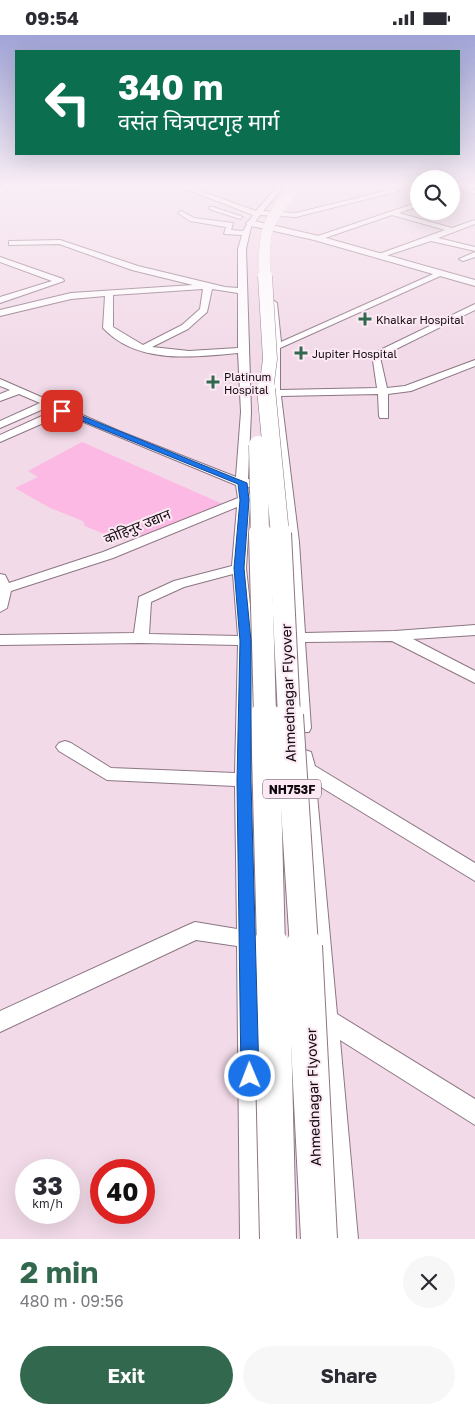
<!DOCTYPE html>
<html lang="en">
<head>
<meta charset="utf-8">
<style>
  body { margin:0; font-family:"Golos Text","Noto Sans Devanagari",sans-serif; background:#f7f7f7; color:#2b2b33; height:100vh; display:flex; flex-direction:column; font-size:19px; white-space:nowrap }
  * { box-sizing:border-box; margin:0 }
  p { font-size:16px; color:#7c7c81 }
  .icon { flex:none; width:28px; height:28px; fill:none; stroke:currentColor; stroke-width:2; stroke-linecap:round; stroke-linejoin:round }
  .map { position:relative; height:1204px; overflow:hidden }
  .drawer { display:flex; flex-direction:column; background:#fff; flex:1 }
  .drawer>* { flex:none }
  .guide { position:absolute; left:15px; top:15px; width:445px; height:105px; border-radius:0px; box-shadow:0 5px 20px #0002; background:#0b6e4f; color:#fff; overflow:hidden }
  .fabs { position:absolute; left:410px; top:135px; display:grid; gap:10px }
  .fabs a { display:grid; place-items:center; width:50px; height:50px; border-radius:50%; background:#fff; box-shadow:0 5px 20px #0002; font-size:25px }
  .speed { position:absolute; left:15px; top:1124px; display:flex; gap:10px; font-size:25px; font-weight:700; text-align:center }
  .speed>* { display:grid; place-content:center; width:65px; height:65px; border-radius:50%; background:#fff; box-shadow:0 5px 20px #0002; line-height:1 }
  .speed small { font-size:12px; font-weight:400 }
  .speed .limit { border:8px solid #d22; background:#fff; color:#111 }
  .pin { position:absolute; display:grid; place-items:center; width:42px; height:42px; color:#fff; margin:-21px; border-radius:10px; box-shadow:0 2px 8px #0006 }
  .me { position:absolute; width:55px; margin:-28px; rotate:359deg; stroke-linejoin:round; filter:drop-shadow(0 0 4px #0008) }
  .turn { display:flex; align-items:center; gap:18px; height:105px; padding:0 20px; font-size:22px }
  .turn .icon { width:65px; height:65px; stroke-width:2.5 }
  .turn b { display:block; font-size:35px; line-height:42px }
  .round { display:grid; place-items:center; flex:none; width:52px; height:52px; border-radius:26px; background:#f7f7f7 }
  .head { display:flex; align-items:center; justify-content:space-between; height:85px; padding:0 20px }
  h1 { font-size:30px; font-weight:700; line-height:38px; color:#32684e }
  .cta { display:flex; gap:10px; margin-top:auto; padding:10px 20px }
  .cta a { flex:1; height:58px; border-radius:30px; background:#32684e; color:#fff; font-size:20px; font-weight:700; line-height:58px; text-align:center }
  .cta a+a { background:#f7f7f7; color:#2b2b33 }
  .status { display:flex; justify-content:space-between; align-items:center; height:35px; padding:0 25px; background:#fff; direction:ltr }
  .status svg { height:14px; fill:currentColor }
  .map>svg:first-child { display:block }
</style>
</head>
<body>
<div class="status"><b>09:54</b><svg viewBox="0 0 49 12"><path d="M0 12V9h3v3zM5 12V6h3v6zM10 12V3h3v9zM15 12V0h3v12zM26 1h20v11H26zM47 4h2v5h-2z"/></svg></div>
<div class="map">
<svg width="475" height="1204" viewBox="0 0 475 1204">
  <rect width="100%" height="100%" fill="#f2dae8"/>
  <polygon fill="#fcb9e3" points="82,407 225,470 167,493 121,506 85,491 83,486 50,473 15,453 38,442 28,436"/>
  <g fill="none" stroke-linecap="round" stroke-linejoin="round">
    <defs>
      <g id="minor">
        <polygon points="4,152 11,152 0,158 0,153"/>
        <polygon points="37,152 84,152 81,154 40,154"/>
        <path d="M181,152H189L256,176L277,152H283L263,176L296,178L386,156L368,152H381L399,156L296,182L260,180L251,192L246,214L251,377L248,444L256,445L258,448L256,451L248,452L250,461L258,465L250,469L246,533L254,606L253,745L266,1204H240L237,911L196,905L0,997V976L188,890L195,887L237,894L235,751L107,745L59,716L56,712L59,708L65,706L71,708L111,733L235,738L238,610L141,608L0,610V600L134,598L139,562L174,546L232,531L237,472L113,523L11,556L7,573L0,577V539L5,540L9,548L103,517L238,463L236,450L64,379L0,407V400L55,375L48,372L0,393V386L40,368L19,359L0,366V359L10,355L0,351V344L119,396L236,442L241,377L238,318C194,322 138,330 103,293L105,261L71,264L0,281V275L71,258L193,250L132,235L59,209L9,210V206H12L60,205L138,231L225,252L238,253V214L242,200L224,199L226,192L190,186L178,178L181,176L194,183L233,188L231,195L243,196L253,180ZM203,254L200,274L182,290L143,310L113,292V260ZM212,254L238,258V313L189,316L152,312L188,294L207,277ZM233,539L238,601L149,599L151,567L184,552Z"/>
        <polygon points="453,152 475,155 475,159 454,153"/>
        <polygon points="419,167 419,171 399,178 452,193 475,185 475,189 438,203 475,212 475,216 431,206 379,223 379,219 445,195 392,180 319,205 312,203"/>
        <polygon points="209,172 213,172 243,182 240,184 209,174"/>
        <polygon points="475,217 475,222 463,226 459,224"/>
        <polygon points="0,222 63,244 64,246 0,268 0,262 52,246 0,227"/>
        <polygon points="440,236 447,238 280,313 280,355 377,353 372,319 475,269 475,275 380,322 387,353 405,351 475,325 475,331 411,356 388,359 388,383 380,383 379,381 378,359 281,361 299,507 305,598 395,596 475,590 475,600 413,604 475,636 475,648 392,606 305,607 311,693 309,697 297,697 295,693 285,507 270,355 271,299 269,268 273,265 277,268 281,307"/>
        <polygon points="305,715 311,717 315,731 475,828 475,846 316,749 337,979 475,1064 475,1090 340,1005 358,1204 332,1204 296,721 299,717"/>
      </g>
      <polygon id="major" points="250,185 319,201 475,245 475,251 314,205 247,190 246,188"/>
    </defs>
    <use href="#minor" stroke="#8c7683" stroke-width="2"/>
    <use href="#major" stroke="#8c7683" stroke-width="2"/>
    <use href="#minor" fill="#fff" fill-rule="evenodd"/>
    <use href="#major" fill="#fff" fill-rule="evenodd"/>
    <defs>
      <path id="highway-bridge-far5" d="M265,242C262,197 267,186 295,152"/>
      <polyline id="highway-bridge-far4" points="265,241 270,324 266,355"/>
      <g id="highway-bridge-far3">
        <polyline points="266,354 280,499"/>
        <polyline points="258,410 260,499"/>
      </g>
      <g id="highway-bridge-far2">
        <polyline points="260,498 265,681"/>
        <polyline points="280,498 289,681"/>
      </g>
      <g id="highway-bridge-far1">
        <polyline points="265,680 271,912"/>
        <polyline points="289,680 304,912"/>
      </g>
      <g id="highway-bridge">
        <polyline points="271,911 278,1204"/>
        <polyline points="304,911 319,1204"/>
      </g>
    </defs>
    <use href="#highway-bridge-far5" stroke="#8c7683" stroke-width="11" stroke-linecap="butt"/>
    <use href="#highway-bridge-far4" stroke="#8c7683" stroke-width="15" stroke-linecap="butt"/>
    <use href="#highway-bridge-far3" stroke="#8c7683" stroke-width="19" stroke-linecap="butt"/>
    <use href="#highway-bridge-far2" stroke="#8c7683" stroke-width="24" stroke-linecap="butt"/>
    <use href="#highway-bridge-far1" stroke="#8c7683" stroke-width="30" stroke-linecap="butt"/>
    <use href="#highway-bridge" stroke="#8c7683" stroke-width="38" stroke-linecap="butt"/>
    <use href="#highway-bridge-far5" stroke="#fff" stroke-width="11"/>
    <use href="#highway-bridge-far4" stroke="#fff" stroke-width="14"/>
    <use href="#highway-bridge-far3" stroke="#fff" stroke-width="18"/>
    <use href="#highway-bridge-far2" stroke="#fff" stroke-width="22"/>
    <use href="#highway-bridge-far1" stroke="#fff" stroke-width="28"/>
    <use href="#highway-bridge" stroke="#fff" stroke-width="36"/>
  </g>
  <linearGradient id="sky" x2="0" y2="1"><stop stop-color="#a0a4d6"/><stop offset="0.47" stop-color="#f9eef5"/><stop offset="1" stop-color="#f9eef5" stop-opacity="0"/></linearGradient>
  <rect width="475" height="320" fill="url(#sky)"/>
  <polygon fill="#1a73e8" stroke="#114b97" points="60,374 65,374 247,448 249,465 244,533 251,606 251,746 259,1041 256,1047 250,1050 244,1047 241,1041 237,746 240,606 234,533 240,465 238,449 60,377"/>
  <g fill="#32684e" stroke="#fce9f4" stroke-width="2">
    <path d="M362.5 276.5h5v5h5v5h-5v5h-5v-5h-5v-5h5z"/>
    <path d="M298.5 310.5h5v5h5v5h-5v5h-5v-5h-5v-5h5z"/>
    <path d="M210.5 339.5h5v5h5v5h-5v5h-5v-5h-5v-5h5z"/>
  </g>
  <g text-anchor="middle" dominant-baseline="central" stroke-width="4" stroke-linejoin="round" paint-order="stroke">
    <g font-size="11" fill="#10090d" stroke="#fce9f4" text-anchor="start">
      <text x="376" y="284">Khalkar Hospital</text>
      <text x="312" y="318">Jupiter Hospital</text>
      <text x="224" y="341">Platinum<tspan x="224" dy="13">Hospital</tspan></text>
    </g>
    <rect fill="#fce9f4" stroke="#574c52" stroke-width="1" x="263" y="744.5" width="58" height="19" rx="4"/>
    <g font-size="12" font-weight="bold" fill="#10090d">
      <text x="292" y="754">NH753F</text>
    </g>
    <g font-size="14" fill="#10090d" stroke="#fce9f4">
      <text transform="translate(137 491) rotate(-22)">कोहिनुर उद्यान</text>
      <text transform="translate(288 658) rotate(-92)">Ahmednagar Flyover</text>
      <text transform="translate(313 1062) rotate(-92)">Ahmednagar Flyover</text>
    </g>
  </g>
</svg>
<div class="fabs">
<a><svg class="icon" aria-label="search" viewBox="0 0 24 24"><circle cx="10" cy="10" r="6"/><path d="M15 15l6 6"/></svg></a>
</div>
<div class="speed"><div>33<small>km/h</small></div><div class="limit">40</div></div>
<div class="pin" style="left:62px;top:376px;background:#d93025"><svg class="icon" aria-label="arrive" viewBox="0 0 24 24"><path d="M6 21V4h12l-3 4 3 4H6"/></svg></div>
<svg class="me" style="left:250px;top:1041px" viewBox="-20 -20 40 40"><circle r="17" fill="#1a73e8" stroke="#fff" stroke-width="3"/><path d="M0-11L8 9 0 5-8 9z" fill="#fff"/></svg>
<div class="guide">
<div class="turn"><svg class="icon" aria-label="left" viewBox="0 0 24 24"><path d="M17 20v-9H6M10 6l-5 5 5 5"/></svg><div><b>340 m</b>वसंत चित्रपटगृह मार्ग</div></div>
</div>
</div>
<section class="drawer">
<div class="head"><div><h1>2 min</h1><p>480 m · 09:56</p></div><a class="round"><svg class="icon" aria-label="close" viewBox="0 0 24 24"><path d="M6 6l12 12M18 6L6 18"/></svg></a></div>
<div class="cta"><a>Exit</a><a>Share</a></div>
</section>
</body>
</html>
